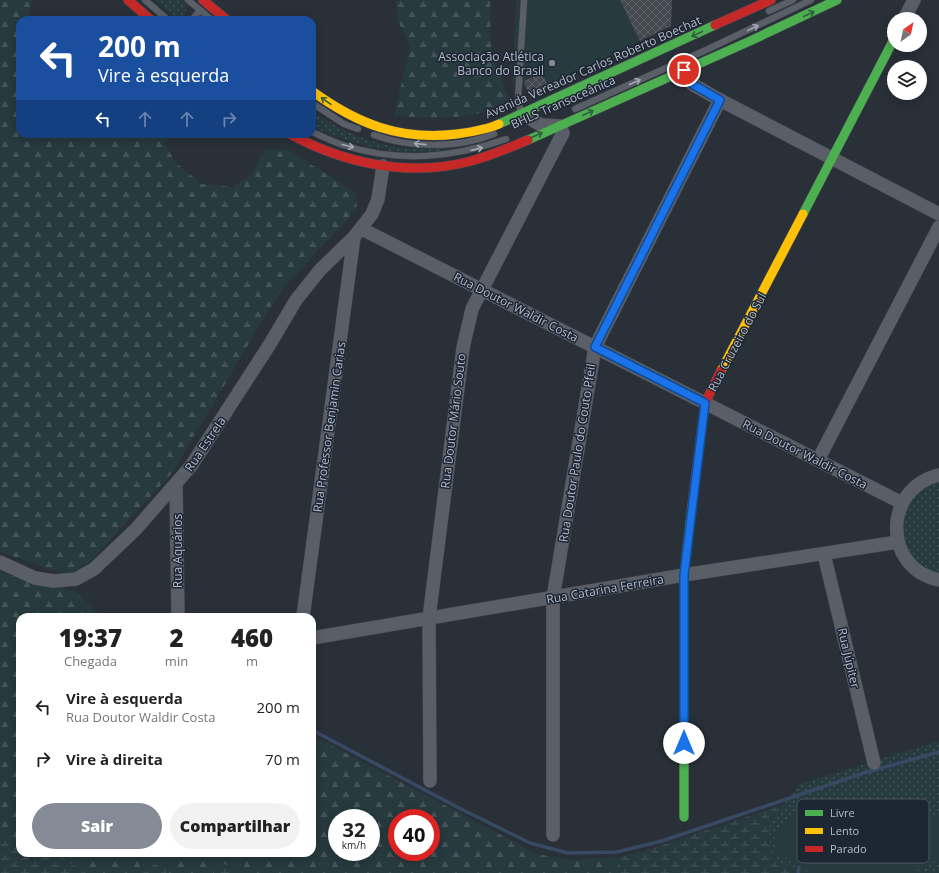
<!DOCTYPE html>
<html lang="pt">
<head>
<meta charset="utf-8">
<style>
  body { margin:0; font-family:"Open Sans",sans-serif; background:#f2f2f2; color:#222; height:100vh; display:flex; flex-direction:column; font-size:15px; white-space:nowrap }
  * { box-sizing:border-box; margin:0 }
  p { font-size:13px; color:#767676 }
  .icon { flex:none; width:22px; height:22px; fill:none; stroke:currentColor; stroke-width:2; stroke-linecap:round; stroke-linejoin:round }
  .map { position:relative; flex:1; overflow:hidden }
  .panel { position:absolute; left:16px; top:613px; width:300px; height:244px; display:flex; flex-direction:column; background:#fff; border-radius:12px; box-shadow:0 2px 10px #0003 }
  .panel>* { flex:none }
  .top-card { position:absolute; left:16px; top:16px; width:300px; height:122px; border-radius:12px; box-shadow:0 2px 10px #0003; background:#1a4fa0; color:#fff; overflow:hidden }
  .needle { width:26px; rotate:33deg }
  .controls { position:absolute; left:887px; top:12px; display:grid; gap:8px }
  .controls a { display:grid; place-items:center; width:40px; height:40px; border-radius:50%; background:#fff; box-shadow:0 2px 10px #0003; font-size:20px }
  .speed { position:absolute; left:328px; top:809px; display:flex; gap:8px; font-size:20px; font-weight:700; text-align:center }
  .speed>* { display:grid; place-content:center; width:52px; height:52px; border-radius:50%; background:#fff; box-shadow:0 2px 10px #0003; line-height:1 }
  .speed small { font-size:10px; font-weight:400 }
  .speed .limit { border:6px solid #d22; background:#fff; color:#111 }
  .pin { position:absolute; display:grid; place-items:center; width:34px; height:34px; color:#fff; margin:-17px; border:2px solid #fff; border-radius:50%; box-shadow:0 1px 4px #0007 }
  .me { position:absolute; width:44px; margin:-22px; rotate:0deg; stroke-linejoin:round; filter:drop-shadow(0 0 3px #0008) }
  .turn { display:flex; align-items:center; gap:14px; height:84px; padding:0 16px; font-size:18px }
  .turn .icon { width:52px; height:52px; stroke-width:2.5 }
  .turn b { display:block; font-size:28px; line-height:34px }
  .lanes { display:flex; align-items:center; height:38px; padding:0 16px; background:#0003; justify-content:center; gap:20px; direction:ltr }
  .lanes .off { opacity:.35 }
  .eta { display:flex; justify-content:space-evenly; align-items:center; height:68px; text-align:center }
  .eta b { font-size:24px; font-weight:800; line-height:28px }
  .primary-button { display:flex; gap:8px; margin-top:auto; padding:8px 16px }
  .primary-button a { flex:1; height:46px; border-radius:24px; background:#848b96; color:#fff; font-size:16px; font-weight:800; line-height:46px; text-align:center }
  .primary-button a+a { background:#f2f2f2; color:#222 }
  ul { padding:0; list-style:none }
  li { display:flex; align-items:center; gap:12px; height:52px; padding:0 16px }
  li div { flex:1 }
  li b { display:block; font-size:15px }
  li em { font-style:normal }
  .map>svg:first-child { display:block }
</style>
</head>
<body>
<div class="map">
<svg width="939" height="873" viewBox="0 0 939 873">
  <defs>
    <pattern id="grass-dots" width="8" height="8" patternUnits="userSpaceOnUse"><rect width="8" height="8" fill="#273a3e"/><path d="M2 2h.1M6 6h.1" fill="none" stroke="#445559" stroke-width="1.8" stroke-linecap="round"/></pattern>
    <pattern id="forest-firs" width="22" height="20" patternUnits="userSpaceOnUse"><rect width="22" height="20" fill="#273a3e"/><path d="M5 1l3.5 6h-7zM16 11l3.5 6h-7z" fill="#445559"/></pattern>
    <pattern id="wetland-marsh" width="20" height="14" patternUnits="userSpaceOnUse"><rect width="20" height="14" fill="#273a3e"/><path d="M1 5h8M5 5V1M11 12h8M15 12V8" fill="none" stroke="#445559"/></pattern>
    <pattern id="building-cross-hatch" width="8" height="8" patternUnits="userSpaceOnUse"><rect width="8" height="8" fill="#444950"/><path d="M0 0l8 8M0 8l8-8" fill="none" stroke="#5d6168"/></pattern>
  </defs>
  <rect width="100%" height="100%" fill="#2a3038"/>
  <g fill="url(#grass-dots)">
    <path d="M154,0H181L187,5C186,13 185,16 177,19Z"/>
    <path d="M312,110C341,133 381,148 418,149C435,149 453,147 470,145C455,148 440,151 425,152C387,155 346,141 312,127Z"/>
    <path d="M939,482V574C929,570 920,566 913,558C891,532 906,489 939,482Z"/>
    <polygon points="939,741 939,873 801,873 777,861 769,840 770,822 800,784"/>
  </g>
  <g fill="url(#forest-firs)" fill-rule="evenodd">
    <polygon points="0,0 32,0 28,17 32,20 20,20 20,134 172,134 165,144 175,162 202,184 232,187 250,176 265,149 288,150 355,192 357,208 279,293 172,473 91,561 73,572 59,572 0,552"/>
    <path d="M396,0H490L491,49L506,92L512,98C479,122 433,118 394,116L410,46L397,19Z"/>
    <polygon points="0,572 30,581 75,591 101,617 20,617 20,837 0,843"/>
    <path d="M312,735L537,854L570,860L619,857L620,873H239L221,862L214,873H166L167,870L140,873H86L55,853H312ZM337,818H371V852H337ZM397,818H431V852H397Z"/>
  </g>
  <g fill="url(#wetland-marsh)">
    <polygon points="785,804 770,822 769,840 777,861 801,873 620,873 619,857 644,851"/>
    <polygon points="20,837 20,853 55,853 86,873 0,873 0,843"/>
    <polygon points="158,861 167,871 166,873 140,873 146,872"/>
    <polygon points="221,862 239,873 214,873"/>
  </g>
  <g fill="#273a3e">
    <polygon points="516,0 672,0 671,26 552,83 551,82 527,93 523,86 512,86"/>
    <path d="M834,799L853,800L939,816V859L911,873H813C799,867 777,857 773,841C791,808 796,804 834,799Z"/>
  </g>
  <g fill="none" stroke-linecap="round" stroke-linejoin="round">
    <g stroke="#384963" stroke-width="3.5">
      <polyline points="312,730 459,808 530,843 568,853 617,852 662,841 867,772 939,752"/>
      <polyline points="798,873 799,867"/>
    </g>
  </g>
  <g fill="url(#building-cross-hatch)">
    <polygon points="620,0 672,0 671,26 640,41"/>
    <polygon points="542,73 548,86 529,94 524,81"/>
  </g>
  <g fill="none" stroke-linecap="round" stroke-linejoin="round">
    <defs>
      <g id="lane">
        <polyline points="145,0 168,20"/>
        <polyline points="188,0 212,20"/>
        <polyline points="769,11 793,0"/>
        <polyline points="192,20 200,10"/>
        <polyline points="312,103 344,124 358,129"/>
        <polyline points="575,109 706,50 811,0"/>
        <polyline points="521,112 518,99 524,0"/>
        <path d="M312,132C322,136 333,142 343,145C399,163 452,158 506,139"/>
        <path d="M374,135C410,148 457,149 494,134"/>
      </g>
      <g id="street">
        <polyline points="904,19 914,0"/>
        <polyline points="684,70 692,84 720,100 939,214"/>
        <polyline points="362,229 902,503"/>
        <polyline points="818,460 939,227"/>
        <path d="M939,475C883,488 882,568 939,580"/>
        <polyline points="176,485 178,617"/>
        <polyline points="824,554 874,763"/>
        <polyline points="0,562 35,578 54,581 76,579 94,569 136,529 191,466 270,344 296,300 320,270 354,237 372,214 378,199 383,166"/>
        <polyline points="303,617 354,237"/>
        <polyline points="312,638 684,575 898,542"/>
        <polyline points="430,781 429,618 463,348 472,309 563,133 560,126 541,125 522,114"/>
        <polyline points="553,835 553,598 595,347 720,100"/>
      </g>
      <g id="fast">
        <polyline points="499,124 715,25"/>
        <polyline points="528,140 750,41 837,0"/>
        <polyline points="803,214 894,39"/>
        <polyline points="684,817 684,575 692,506"/>
      </g>
      <g id="slow">
        <path d="M312,91C357,124 401,141 457,134C471,132 486,130 499,124"/>
        <polyline points="721,371 803,214"/>
      </g>
      <g id="jam">
        <polyline points="128,0 151,20"/>
        <polyline points="203,0 227,20"/>
        <polyline points="715,25 771,0"/>
        <path d="M290,134C343,163 407,177 467,162C488,157 508,148 528,140"/>
        <polyline points="692,506 705,403 721,371"/>
      </g>
    </defs>
    <use href="#lane" stroke="#484c53" stroke-width="7"/>
    <use href="#street" stroke="#484c53" stroke-width="14"/>
    <use href="#fast" stroke="#484c53" stroke-width="10"/>
    <use href="#slow" stroke="#484c53" stroke-width="10"/>
    <use href="#jam" stroke="#484c53" stroke-width="10"/>
    <use href="#lane" stroke="#5a5e66" stroke-width="6"/>
    <use href="#street" stroke="#5a5e66" stroke-width="13"/>
    <use href="#fast" stroke="#4caf50" stroke-width="9"/>
    <use href="#slow" stroke="#ffc107" stroke-width="9"/>
    <use href="#jam" stroke="#c62828" stroke-width="9"/>
  </g>
  <defs><path id="oneway-shaft" d="M-6 0H5M1.5-3L5.5 0L1.5 3" fill="none" stroke-width="1.6" stroke-linecap="round" stroke-linejoin="round"/></defs>
  <g stroke="#305d3f">
    <use href="#oneway-shaft" transform="translate(809 14) rotate(-25)"/>
    <use href="#oneway-shaft" transform="translate(697 34) rotate(155)"/>
    <use href="#oneway-shaft" transform="translate(326 101) rotate(-145)"/>
    <use href="#oneway-shaft" transform="translate(588 113) rotate(-25)"/>
    <use href="#oneway-shaft" transform="translate(537 135) rotate(-24)"/>
  </g>
  <g stroke="#a2a9b5">
    <use href="#oneway-shaft" transform="translate(753 28) rotate(-26)"/>
    <use href="#oneway-shaft" transform="translate(635 82) rotate(-24)"/>
    <use href="#oneway-shaft" transform="translate(420 144) rotate(-174)"/>
    <use href="#oneway-shaft" transform="translate(348 146) rotate(14)"/>
    <use href="#oneway-shaft" transform="translate(477 149) rotate(-13)"/>
  </g>
  <g fill="none" stroke-linecap="round" stroke-linejoin="round">
    <defs>
      <polyline id="route" points="684,70 692,84 720,100 595,347 705,403 684,575 684,743"/>
    </defs>
    <use href="#route" stroke="#114b97" stroke-width="10"/>
    <use href="#route" stroke="#1a73e8" stroke-width="7"/>
  </g>
  <circle fill="#848b96" stroke="#1d2633" stroke-width="1.5" cx="552" cy="63" r="4"/>
  <g text-anchor="middle" dominant-baseline="central" stroke-width="3" stroke-linejoin="round" paint-order="stroke">
    <g font-size="12" fill="#b4bcc9" stroke="#1d2633" text-anchor="end">
      <text x="544" y="56">Associação Atlética<tspan x="544" dy="14">Banco do Brasil</tspan></text>
    </g>
    <g font-size="12" fill="#b4bcc9" stroke="#1d2633">
      <text transform="translate(593 67) rotate(-24)">Avenida Vereador Carlos Roberto Boechat</text>
      <text transform="translate(563 102) rotate(-24)">BHLS Transoceânica</text>
      <text transform="translate(516 307) rotate(27)">Rua Doutor Waldir Costa</text>
      <text transform="translate(737 342) rotate(-62)">Rua Cruzeiro do Sul</text>
      <text transform="translate(453 421) rotate(-83)">Rua Doutor Mário Souto</text>
      <text transform="translate(329 427) rotate(-82)">Rua Professor Benjamin Carias</text>
      <text transform="translate(205 444) rotate(-56)">Rua Estrela</text>
      <text transform="translate(577 453) rotate(-81)">Rua Doutor Paulo do Couto Pfeil</text>
      <text transform="translate(805 454) rotate(27)">Rua Doutor Waldir Costa</text>
      <text transform="translate(177 551) rotate(-90)">Rua Aquários</text>
      <text transform="translate(605 589) rotate(-10)">Rua Catarina Ferreira</text>
      <text transform="translate(849 658) rotate(77)">Rua Júpiter</text>
    </g>
  </g>
  <rect x="797" y="799" width="132" height="64" rx="6" fill="#1d2633" stroke="#4a5360" stroke-width="1"/>
  <rect x="805" y="810" width="18" height="6" fill="#4caf50"/>
  <rect x="805" y="828" width="18" height="6" fill="#ffc107"/>
  <rect x="805" y="846" width="18" height="6" fill="#c62828"/>
  <g font-size="11" fill="#b4bcc9">
    <text x="830" y="817">Livre</text>
    <text x="830" y="835">Lento</text>
    <text x="830" y="853">Parado</text>
  </g>
</svg>
<div class="controls">
<a><svg class="needle" viewBox="-14 -14 28 28"><path d="M0-13l5 13h-10z" fill="#e53935"/><path d="M0 13l5-13h-10z" fill="#767676"/></svg></a>
<a><svg class="icon" aria-label="layers" viewBox="0 0 24 24"><path d="M12 4l9 5-9 5-9-5zM3 14l9 5 9-5"/></svg></a>
</div>
<div class="speed"><div>32<small>km/h</small></div><div class="limit">40</div></div>
<div class="pin" style="left:684px;top:70px;background:#d93025"><svg class="icon" aria-label="arrive" viewBox="0 0 24 24"><path d="M6 21V4h12l-3 4 3 4H6"/></svg></div>
<svg class="me" style="left:684px;top:743px" viewBox="-20 -20 40 40"><circle r="19" fill="#fff"/><path d="M0-13L10 11 0 6-10 11z" fill="#1a73e8"/></svg>
<div class="top-card">
<div class="turn"><svg class="icon" aria-label="left" viewBox="0 0 24 24"><path d="M17 20v-9H6M10 6l-5 5 5 5"/></svg><div><b>200 m</b>Vire à esquerda</div></div>
<div class="lanes"><svg class="icon" aria-label="left" viewBox="0 0 24 24"><path d="M17 20v-9H6M10 6l-5 5 5 5"/></svg><svg class="icon off" aria-label="ahead" viewBox="0 0 24 24"><path d="M12 20V5M6 11l6-6 6 6"/></svg><svg class="icon off" aria-label="ahead" viewBox="0 0 24 24"><path d="M12 20V5M6 11l6-6 6 6"/></svg><svg class="icon off" aria-label="right" viewBox="0 0 24 24"><path d="M7 20v-9h11M14 6l5 5-5 5"/></svg></div>
</div>
<section class="panel">
<div class="eta">
<div><b>19:37</b><p>Chegada</p></div>
<div><b>2</b><p>min</p></div>
<div><b>460</b><p>m</p></div>
</div>
<ul>
<li><svg class="icon" aria-label="left" viewBox="0 0 24 24"><path d="M17 20v-9H6M10 6l-5 5 5 5"/></svg><div><b>Vire à esquerda</b><p>Rua Doutor Waldir Costa</p></div><em>200 m</em></li>
<li><svg class="icon" aria-label="right" viewBox="0 0 24 24"><path d="M7 20v-9h11M14 6l5 5-5 5"/></svg><div><b>Vire à direita</b></div><em>70 m</em></li>
</ul>
<div class="primary-button"><a>Sair</a><a>Compartilhar</a></div>
</section>
</div>
</body>
</html>
